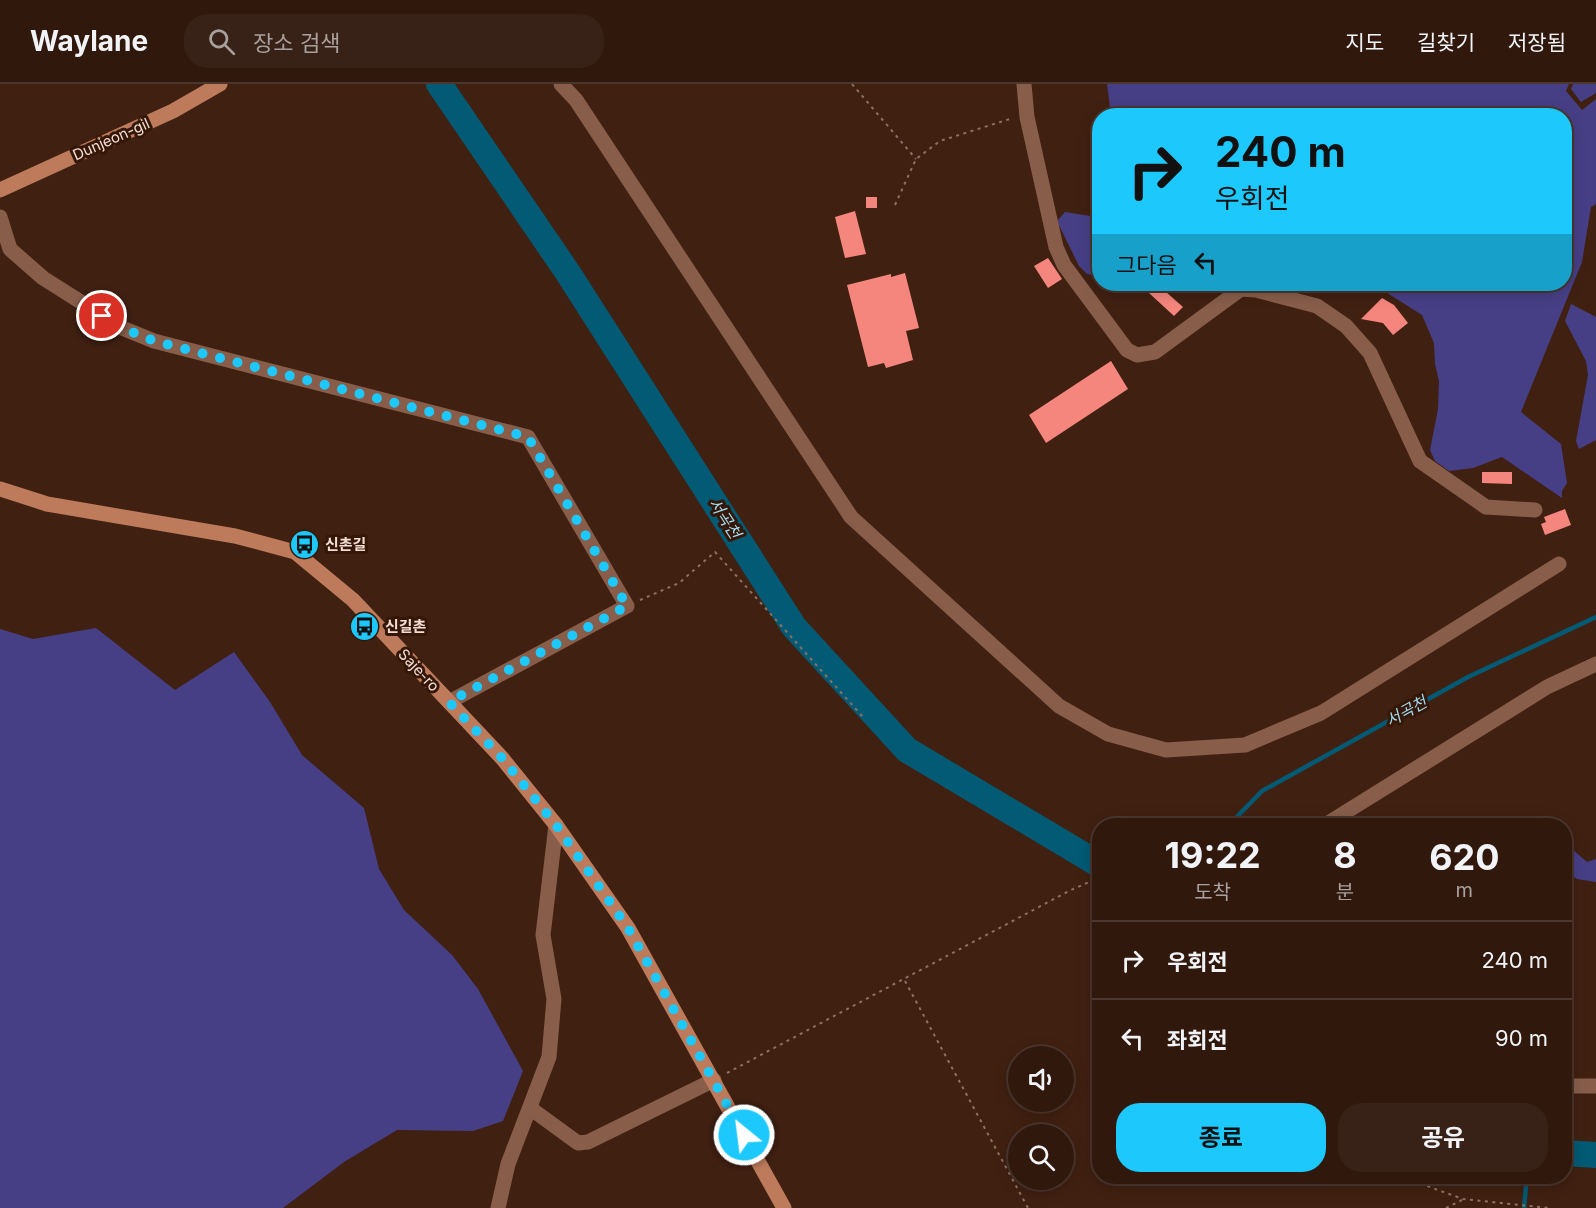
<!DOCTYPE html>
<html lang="ko">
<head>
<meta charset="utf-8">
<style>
  body { margin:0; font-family:Inter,"Noto Sans KR",sans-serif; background:#382116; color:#f1f3f6; height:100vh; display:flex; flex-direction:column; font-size:22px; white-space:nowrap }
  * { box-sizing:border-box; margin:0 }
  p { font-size:20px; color:#a8a09d }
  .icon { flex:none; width:33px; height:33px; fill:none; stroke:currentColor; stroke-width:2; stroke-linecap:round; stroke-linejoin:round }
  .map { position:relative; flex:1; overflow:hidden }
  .drawer { position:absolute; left:1092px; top:734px; width:480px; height:366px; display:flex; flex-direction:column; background:#30180d; border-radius:24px; box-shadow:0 3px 15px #0003,0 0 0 2px #4b372e }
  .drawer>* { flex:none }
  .hud { position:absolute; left:1092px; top:24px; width:480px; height:183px; border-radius:24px; box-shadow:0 3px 15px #0003,0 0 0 2px #4b372e; background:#1dc9fc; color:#111; overflow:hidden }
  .buttons { position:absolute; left:1008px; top:962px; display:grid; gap:12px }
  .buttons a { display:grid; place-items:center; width:66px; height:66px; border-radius:50%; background:#30180d; box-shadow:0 3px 15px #0003,0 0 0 2px #4b372e; font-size:30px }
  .pin { position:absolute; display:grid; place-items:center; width:51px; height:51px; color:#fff; margin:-26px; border:3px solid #fff; border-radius:50%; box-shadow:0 2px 6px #0007 }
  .me { position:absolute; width:66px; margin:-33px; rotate:331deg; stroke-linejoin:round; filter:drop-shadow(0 0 4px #0008) }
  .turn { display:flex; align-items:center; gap:21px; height:126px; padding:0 24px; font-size:27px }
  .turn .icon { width:78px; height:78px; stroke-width:2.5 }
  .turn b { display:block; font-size:42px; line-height:51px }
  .then { display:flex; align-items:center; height:57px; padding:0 24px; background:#0003; gap:12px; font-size:22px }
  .eta { display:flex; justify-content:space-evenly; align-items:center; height:102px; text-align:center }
  .eta b { font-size:36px; font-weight:700; line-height:42px }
  .action { display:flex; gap:12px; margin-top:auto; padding:12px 24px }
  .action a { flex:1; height:69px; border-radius:24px; background:#1dc9fc; color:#111; font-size:24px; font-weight:700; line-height:69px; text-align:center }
  .action a+a { background:#382116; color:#f1f3f6 }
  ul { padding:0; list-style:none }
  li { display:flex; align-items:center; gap:18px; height:78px; padding:0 24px; border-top:2px solid #4b372e }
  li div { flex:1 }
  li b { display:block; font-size:22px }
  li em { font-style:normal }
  header { display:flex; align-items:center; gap:36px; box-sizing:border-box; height:84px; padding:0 30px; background:#30180d; border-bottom:2px solid #4b372e }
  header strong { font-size:28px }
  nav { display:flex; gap:33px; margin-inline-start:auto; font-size:21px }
  .search { width:420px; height:54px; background:#382116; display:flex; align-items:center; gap:15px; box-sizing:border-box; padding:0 21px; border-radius:24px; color:#a8a09d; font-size:22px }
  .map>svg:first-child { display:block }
</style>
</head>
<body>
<header>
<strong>Waylane</strong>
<div class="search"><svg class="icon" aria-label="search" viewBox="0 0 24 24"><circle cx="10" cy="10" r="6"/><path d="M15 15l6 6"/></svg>장소 검색</div>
<nav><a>지도</a><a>길찾기</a><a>저장됨</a></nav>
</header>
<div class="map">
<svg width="1596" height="1124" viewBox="0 0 1596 1124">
  <rect width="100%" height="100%" fill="#402011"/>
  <g fill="#473f86">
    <polygon points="1107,0 1569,0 1566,7 1582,26 1596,15 1596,120 1591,123 1582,178 1521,328 1561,360 1567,399 1562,407 1562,414 1502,373 1473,384 1449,387 1435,377 1430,366 1438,325 1439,297 1435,280 1434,259 1422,231 1373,200 1564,200 1564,32 1111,31"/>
    <polygon points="1573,0 1596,0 1596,9 1581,18 1571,5"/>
    <polygon points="1065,128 1097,133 1099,131 1099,192 1087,190 1079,182 1057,137"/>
    <polygon points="1571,220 1596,233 1596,356 1579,365 1576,357 1588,291 1586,277 1565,237"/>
    <polygon points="96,544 175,606 234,568 270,618 302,671 364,724 379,785 404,826 452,871 478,905 523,987 503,1037 473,1047 397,1046 344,1078 283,1124 0,1124 0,545 33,555"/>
    <polygon points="1565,759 1587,778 1596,775 1596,798 1577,795 1565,787"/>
  </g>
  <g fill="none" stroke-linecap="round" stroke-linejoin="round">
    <g stroke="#025a74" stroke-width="4.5">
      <polyline points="1229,741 1262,707 1468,593 1596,533"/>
      <polyline points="1524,1124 1527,1092"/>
    </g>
    <g stroke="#025a74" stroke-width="26">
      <polyline points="439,0 568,189 794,543 907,666 1100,781"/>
      <polyline points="1564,1069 1596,1071"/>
    </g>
  </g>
  <g fill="#f5867e">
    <rect x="866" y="113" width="11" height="11"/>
    <polygon points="855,127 866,170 845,174 835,133"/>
    <polygon points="1048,174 1062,195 1048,204 1034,182"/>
    <polygon points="905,189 919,244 906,247 913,276 886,284 884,279 868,283 847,201 891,190 891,193"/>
    <polygon points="1157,200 1183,223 1174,232 1149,209"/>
    <polygon points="1382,214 1394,221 1408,239 1393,251 1383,239 1361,235"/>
    <polygon points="1111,277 1128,305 1046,359 1029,331"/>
    <polygon points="1482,388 1512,388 1512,400 1482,399"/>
    <polygon points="1565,425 1571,441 1545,451 1541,440 1546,438 1544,433"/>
  </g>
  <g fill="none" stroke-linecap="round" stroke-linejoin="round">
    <g stroke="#8d7165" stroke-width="2" stroke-dasharray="3 4.5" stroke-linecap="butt">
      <polyline points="852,0 916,75"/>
      <polyline points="895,121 916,75 940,57 1013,34"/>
      <polyline points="640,516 679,499 715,468 863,633"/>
      <polyline points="905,897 1028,1124"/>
      <polyline points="727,989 1069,807 1089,798 1100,801"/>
      <polyline points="1399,1092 1463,1115 1549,1124"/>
      <polyline points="1446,1124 1462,1116"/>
    </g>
    <g stroke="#885e4b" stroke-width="15">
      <polyline points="561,0 576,16 851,433 1059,622 1108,650 1166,666 1245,661 1321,629 1559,480"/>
      <polyline points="1024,0 1027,33 1056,163 1064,181 1127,266 1137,271 1155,268 1241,205 1256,206 1317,222 1346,242 1370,269 1420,377 1486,423 1535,426"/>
      <polyline points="0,133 10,165 43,194 122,244 154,257 528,353 627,522 449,618"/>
      <polyline points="1325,741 1547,603 1596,580"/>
      <polyline points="1564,1002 1596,1002"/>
      <polyline points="530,1024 578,1059 588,1058 714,996"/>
      <polyline points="498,1124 508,1080 549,973 554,915 543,851 556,741"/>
    </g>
    <g stroke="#bd7b5c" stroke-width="15">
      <polyline points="0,106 173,27 220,0"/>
      <polyline points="0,405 47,420 235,452 295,468 353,516 502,674 556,741 628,844 784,1124"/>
    </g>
  </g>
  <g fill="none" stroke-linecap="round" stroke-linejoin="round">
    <polyline stroke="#1dc9fc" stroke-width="10" stroke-dasharray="0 18" points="102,232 122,244 154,257 528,353 627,522 449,618 502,674 556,741 628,844 744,1051"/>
  </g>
  <defs>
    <symbol id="bus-disc" viewBox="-11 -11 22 22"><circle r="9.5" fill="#1dc9fc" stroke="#351708"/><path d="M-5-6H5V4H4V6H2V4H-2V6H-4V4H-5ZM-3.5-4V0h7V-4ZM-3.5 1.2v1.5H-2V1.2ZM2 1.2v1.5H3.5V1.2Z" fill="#111"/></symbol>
  </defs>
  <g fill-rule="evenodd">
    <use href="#bus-disc" x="288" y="444" width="33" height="33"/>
    <use href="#bus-disc" x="348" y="526" width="33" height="33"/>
  </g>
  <g text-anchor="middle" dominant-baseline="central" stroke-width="6" stroke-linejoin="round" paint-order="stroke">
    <g font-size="15" fill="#f2dcd3" stroke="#351708">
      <text transform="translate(111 55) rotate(-24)">Dunjeon-gil</text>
      <text transform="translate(419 586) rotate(47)">Saje-ro</text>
    </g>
    <g font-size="15" font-weight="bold" fill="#f2dcd3" stroke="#351708" text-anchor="start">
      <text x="325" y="460">신촌길</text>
      <text x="385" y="542">신길촌</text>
    </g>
    <g font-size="16" font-style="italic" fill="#a2dcf3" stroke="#351708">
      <text transform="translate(725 434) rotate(57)">서곡천</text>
      <text transform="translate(1406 627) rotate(-29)">서곡천</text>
    </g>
  </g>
</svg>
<div class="buttons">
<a><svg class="icon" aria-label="sound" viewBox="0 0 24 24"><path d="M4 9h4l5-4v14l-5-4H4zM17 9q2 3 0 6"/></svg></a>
<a><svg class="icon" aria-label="search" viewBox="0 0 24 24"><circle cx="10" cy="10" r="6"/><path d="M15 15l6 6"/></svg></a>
</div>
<div class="pin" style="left:102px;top:232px;background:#d93025"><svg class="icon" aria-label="arrive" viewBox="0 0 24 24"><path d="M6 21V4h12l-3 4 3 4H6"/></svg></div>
<svg class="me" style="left:744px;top:1051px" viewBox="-20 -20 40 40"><circle r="17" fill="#1dc9fc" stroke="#fff" stroke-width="3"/><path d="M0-11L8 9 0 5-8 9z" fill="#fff"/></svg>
<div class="hud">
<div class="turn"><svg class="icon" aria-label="right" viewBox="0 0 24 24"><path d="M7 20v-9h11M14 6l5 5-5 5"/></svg><div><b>240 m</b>우회전</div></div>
<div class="then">그다음<svg class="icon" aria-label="left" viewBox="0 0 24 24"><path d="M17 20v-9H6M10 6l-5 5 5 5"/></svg></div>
</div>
<section class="drawer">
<div class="eta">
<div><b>19:22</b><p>도착</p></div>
<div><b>8</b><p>분</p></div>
<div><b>620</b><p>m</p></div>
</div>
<ul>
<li><svg class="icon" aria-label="right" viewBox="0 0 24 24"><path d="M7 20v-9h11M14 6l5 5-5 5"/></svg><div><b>우회전</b></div><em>240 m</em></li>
<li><svg class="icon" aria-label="left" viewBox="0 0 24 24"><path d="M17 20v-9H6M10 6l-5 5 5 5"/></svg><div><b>좌회전</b></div><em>90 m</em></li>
</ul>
<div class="action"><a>종료</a><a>공유</a></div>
</section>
</div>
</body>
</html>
